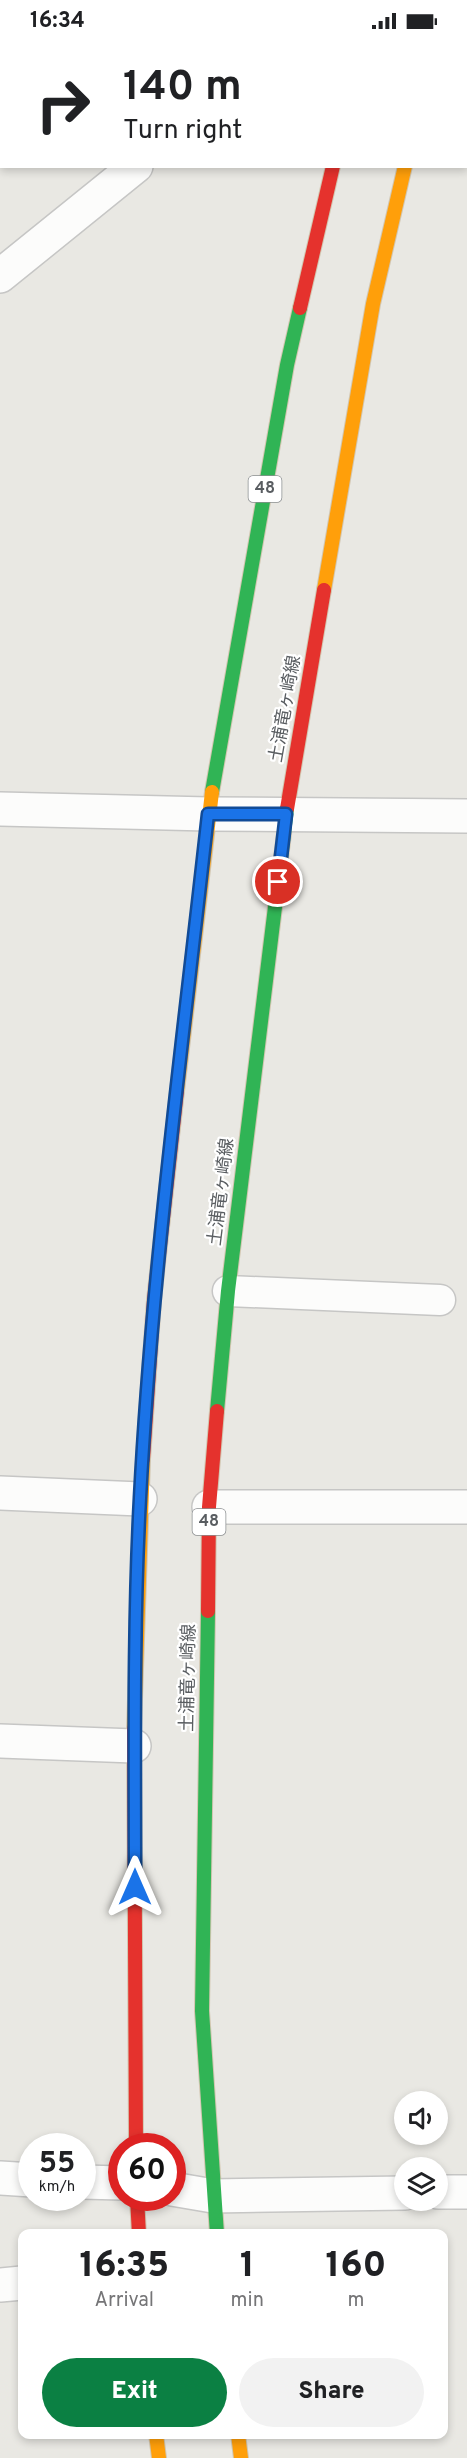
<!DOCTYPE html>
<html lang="en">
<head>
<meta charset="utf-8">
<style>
  body { margin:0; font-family:Overpass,"Noto Sans JP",sans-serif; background:#f2f2f2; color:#202124; height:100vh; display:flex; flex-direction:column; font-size:22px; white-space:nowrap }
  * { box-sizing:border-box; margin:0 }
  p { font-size:20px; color:#757577 }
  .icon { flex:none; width:33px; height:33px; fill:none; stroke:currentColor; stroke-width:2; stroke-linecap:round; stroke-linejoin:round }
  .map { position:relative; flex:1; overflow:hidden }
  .panel { position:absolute; left:18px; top:2187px; width:430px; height:210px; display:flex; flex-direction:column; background:#fff; border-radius:12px; box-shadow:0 3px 9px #0003 }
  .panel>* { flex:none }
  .top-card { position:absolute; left:0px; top:0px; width:468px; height:126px; box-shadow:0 3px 9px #0003; background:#fff; color:#202124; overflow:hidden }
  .buttons { position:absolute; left:394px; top:2049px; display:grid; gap:12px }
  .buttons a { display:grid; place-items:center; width:54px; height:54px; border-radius:50%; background:#fff; box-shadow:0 3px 9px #0003; font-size:30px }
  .speed { position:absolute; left:18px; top:2091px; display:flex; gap:12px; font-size:30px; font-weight:700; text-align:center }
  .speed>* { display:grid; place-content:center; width:78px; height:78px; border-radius:50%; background:#fff; box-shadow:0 3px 9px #0003; line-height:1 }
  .speed small { font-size:15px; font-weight:400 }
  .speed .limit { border:9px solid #d22; background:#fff; color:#111 }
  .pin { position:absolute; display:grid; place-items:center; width:51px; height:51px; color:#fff; margin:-26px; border:3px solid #fff; border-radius:50%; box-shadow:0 2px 6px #0007 }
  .me { position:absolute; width:66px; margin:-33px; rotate:0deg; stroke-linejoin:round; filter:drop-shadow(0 0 4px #0008) }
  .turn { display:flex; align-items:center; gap:21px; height:126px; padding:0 24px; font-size:27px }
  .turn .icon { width:78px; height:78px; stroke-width:2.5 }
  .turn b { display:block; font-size:42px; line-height:51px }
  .eta { display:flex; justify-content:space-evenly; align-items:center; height:102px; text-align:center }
  .eta b { font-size:36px; font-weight:800; line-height:42px }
  .cta { display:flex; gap:12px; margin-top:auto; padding:12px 24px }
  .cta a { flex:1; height:69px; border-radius:36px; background:#0b8043; color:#fff; font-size:24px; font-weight:800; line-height:69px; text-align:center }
  .cta a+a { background:#f2f2f2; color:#202124 }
  .status { display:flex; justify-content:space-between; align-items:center; height:42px; padding:0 30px; background:#fff; direction:ltr }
  .status svg { height:16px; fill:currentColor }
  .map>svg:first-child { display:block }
</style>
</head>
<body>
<div class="status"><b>16:34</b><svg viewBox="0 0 49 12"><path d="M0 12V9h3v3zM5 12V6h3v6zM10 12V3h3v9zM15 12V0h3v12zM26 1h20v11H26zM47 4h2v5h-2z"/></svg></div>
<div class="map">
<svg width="467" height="2416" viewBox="0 0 467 2416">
  <rect width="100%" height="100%" fill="#e9e8e3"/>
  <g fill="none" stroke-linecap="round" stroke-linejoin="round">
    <defs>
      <polyline id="lane" points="228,1249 440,1258"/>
      <g id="street">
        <polyline points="263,2 264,0"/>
        <polyline points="0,234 136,124"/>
        <polyline points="0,767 208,772 467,774"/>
        <polyline points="0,1451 140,1457"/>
        <polyline points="209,1465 467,1465"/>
        <polyline points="0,1699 134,1704"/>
        <polyline points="0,2136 32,2138"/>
        <polyline points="82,2140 122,2141"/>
        <polyline points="172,2147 213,2154 405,2151"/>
        <polyline points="438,2150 467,2150"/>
        <polyline points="0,2243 22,2241"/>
      </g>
      <g id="fast">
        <polyline points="212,750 287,323 300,266"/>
        <polyline points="217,1369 228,1249 287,767"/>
        <polyline points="208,1569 202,1969 217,2192"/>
      </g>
      <g id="slow">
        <polyline points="362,0 362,2"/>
        <polyline points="324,548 373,262 405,124"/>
        <polyline points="177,1049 212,750"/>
        <polyline points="134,1687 143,1417"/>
        <polyline points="156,2392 159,2416"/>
        <polyline points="238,2392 241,2416"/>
      </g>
      <g id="jam">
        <polyline points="434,2 435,0"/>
        <polyline points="300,266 333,124"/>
        <polyline points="287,767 324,548"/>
        <polyline points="143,1417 154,1258 177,1049"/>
        <polyline points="208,1569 209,1465 217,1369"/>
        <polyline points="134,1687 136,2104"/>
        <polyline points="137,2156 139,2192"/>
      </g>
    </defs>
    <use href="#lane" stroke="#c6c6c5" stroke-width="33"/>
    <use href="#street" stroke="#c6c6c5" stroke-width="36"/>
    <use href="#fast" stroke="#d2c6b0" stroke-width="16"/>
    <use href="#slow" stroke="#d2c6b0" stroke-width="16"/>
    <use href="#jam" stroke="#d2c6b0" stroke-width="16"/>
    <use href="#lane" stroke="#fcfcfb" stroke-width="30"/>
    <use href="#street" stroke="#fcfcfb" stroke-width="33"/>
    <use href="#fast" stroke="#30b455" stroke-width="14"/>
    <use href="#slow" stroke="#ff9f0a" stroke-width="14"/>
    <use href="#jam" stroke="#e5322d" stroke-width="14"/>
  </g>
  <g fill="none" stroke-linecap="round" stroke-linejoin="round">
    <defs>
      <path id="route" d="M135,1845C135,1716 133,1585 140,1456C152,1227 183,999 208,772H286L278,840"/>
    </defs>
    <use href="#route" stroke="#114b97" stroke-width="15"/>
    <use href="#route" stroke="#1a73e8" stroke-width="10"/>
  </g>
  <g text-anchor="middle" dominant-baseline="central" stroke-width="4.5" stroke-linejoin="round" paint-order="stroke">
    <g fill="#fff" stroke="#8b8e90" stroke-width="1.5">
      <rect x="248.5" y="434" width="33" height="26" rx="4.5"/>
      <rect x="192.5" y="1467" width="33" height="26" rx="4.5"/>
    </g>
    <g font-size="16" font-weight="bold" fill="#595d61">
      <text x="265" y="447">48</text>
      <text x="209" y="1480">48</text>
    </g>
    <g font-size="18" fill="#595d61" stroke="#fff">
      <text transform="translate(286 667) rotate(-80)">土浦竜ヶ崎線</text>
      <text transform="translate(222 1150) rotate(-83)">土浦竜ヶ崎線</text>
      <text transform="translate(189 1636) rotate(-89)">土浦竜ヶ崎線</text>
    </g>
  </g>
</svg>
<div class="buttons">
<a><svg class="icon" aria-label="sound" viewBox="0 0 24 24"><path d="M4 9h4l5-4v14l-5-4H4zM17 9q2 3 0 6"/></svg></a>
<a><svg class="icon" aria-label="layers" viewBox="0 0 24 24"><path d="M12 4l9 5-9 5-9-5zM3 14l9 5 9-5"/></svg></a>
</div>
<div class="speed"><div>55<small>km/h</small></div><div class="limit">60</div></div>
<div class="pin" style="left:278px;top:840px;background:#d93025"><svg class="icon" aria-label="arrive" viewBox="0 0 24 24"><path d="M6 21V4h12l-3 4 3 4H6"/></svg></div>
<svg class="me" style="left:135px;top:1845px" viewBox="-20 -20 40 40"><path d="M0-17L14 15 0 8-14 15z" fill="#1a73e8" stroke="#fff" stroke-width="4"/></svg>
<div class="top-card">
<div class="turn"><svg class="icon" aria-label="right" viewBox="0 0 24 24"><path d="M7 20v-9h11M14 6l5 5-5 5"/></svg><div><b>140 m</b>Turn right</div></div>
</div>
<section class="panel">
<div class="eta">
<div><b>16:35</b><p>Arrival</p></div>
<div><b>1</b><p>min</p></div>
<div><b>160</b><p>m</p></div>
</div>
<div class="cta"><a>Exit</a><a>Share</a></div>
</section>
</div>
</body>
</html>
